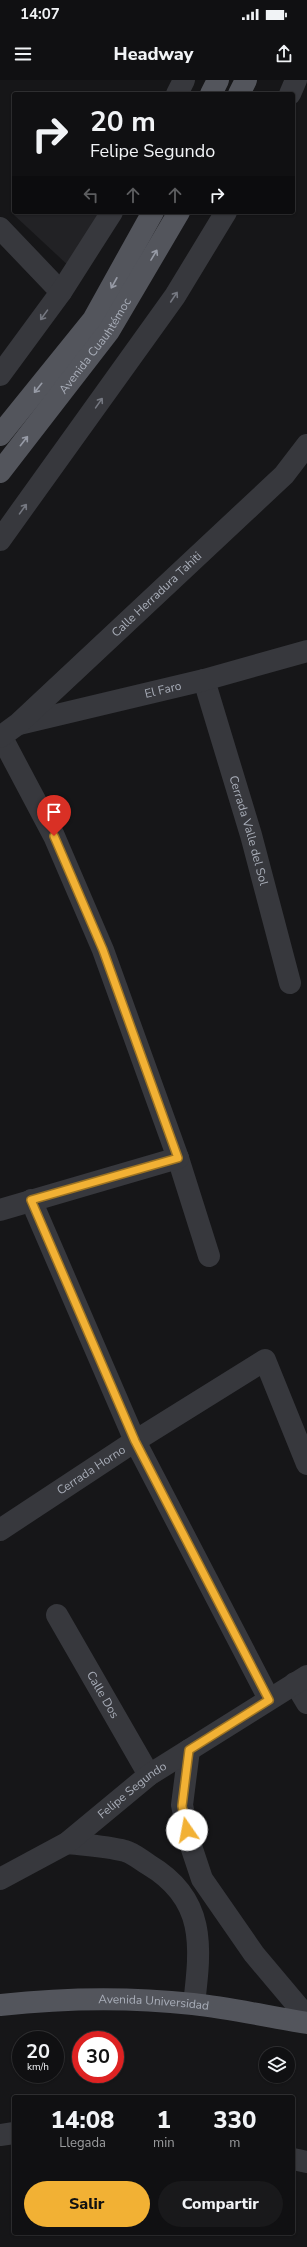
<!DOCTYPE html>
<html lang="es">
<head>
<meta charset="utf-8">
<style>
  body { margin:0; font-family:"Nunito Sans",sans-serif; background:#19191b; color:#f1f3f6; height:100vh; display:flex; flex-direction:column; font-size:15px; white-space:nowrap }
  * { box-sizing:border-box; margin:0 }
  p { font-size:13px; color:#9c9d9f }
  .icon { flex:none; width:22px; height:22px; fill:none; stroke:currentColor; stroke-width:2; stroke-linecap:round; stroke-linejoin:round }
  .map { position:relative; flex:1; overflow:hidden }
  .panel { position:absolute; left:12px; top:2015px; width:283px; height:140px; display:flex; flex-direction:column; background:#101012; border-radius:4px; box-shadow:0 1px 3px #0004,0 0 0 1px #303032 }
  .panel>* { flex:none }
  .hud { position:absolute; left:12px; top:12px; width:283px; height:122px; border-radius:4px; box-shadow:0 1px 3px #0004,0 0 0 1px #303032; background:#101012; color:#f1f3f6; overflow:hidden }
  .controls { position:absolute; left:259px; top:1967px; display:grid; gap:8px }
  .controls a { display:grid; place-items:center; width:36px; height:36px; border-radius:50%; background:#101012; box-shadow:0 1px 3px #0004,0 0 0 1px #303032; font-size:20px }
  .speed { position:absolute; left:12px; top:1951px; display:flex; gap:8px; font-size:20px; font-weight:700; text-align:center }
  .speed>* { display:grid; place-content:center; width:52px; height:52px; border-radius:50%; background:#101012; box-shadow:0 1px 3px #0004,0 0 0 1px #303032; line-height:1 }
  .speed small { font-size:10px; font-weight:400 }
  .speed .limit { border:6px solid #d22; background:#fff; color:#111 }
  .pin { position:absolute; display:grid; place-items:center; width:34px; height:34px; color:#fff; margin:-41px -17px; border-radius:50% 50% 50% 0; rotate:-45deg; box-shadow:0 0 4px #0007 }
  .pin .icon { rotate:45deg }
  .me { position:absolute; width:44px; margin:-22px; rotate:348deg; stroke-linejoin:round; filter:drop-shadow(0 0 3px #0008) }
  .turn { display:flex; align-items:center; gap:14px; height:84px; padding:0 12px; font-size:18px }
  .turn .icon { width:52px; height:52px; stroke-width:2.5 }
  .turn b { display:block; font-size:28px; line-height:34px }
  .lanes { display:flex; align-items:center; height:38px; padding:0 12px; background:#0003; justify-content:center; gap:20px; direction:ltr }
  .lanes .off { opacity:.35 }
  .eta { display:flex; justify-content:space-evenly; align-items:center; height:68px; text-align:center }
  .eta b { font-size:24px; font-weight:800; line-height:28px }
  .button { display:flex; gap:8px; margin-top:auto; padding:8px 12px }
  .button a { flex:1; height:46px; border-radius:24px; background:#f2b134; color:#111; font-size:16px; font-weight:800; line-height:46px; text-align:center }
  .button a+a { background:#19191b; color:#f1f3f6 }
  .status { display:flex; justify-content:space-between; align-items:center; height:28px; padding:0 20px; background:#101012; direction:ltr }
  .status svg { height:11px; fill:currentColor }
  header { display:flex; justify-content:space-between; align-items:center; height:52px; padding:0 12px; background:#101012; font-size:18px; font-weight:800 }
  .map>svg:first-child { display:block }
</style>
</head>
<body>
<div class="status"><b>14:07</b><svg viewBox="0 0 49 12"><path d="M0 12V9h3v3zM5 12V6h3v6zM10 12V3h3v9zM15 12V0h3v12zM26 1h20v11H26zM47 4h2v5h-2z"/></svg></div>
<header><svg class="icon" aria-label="menu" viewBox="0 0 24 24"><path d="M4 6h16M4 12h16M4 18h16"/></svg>Headway<svg class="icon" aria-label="share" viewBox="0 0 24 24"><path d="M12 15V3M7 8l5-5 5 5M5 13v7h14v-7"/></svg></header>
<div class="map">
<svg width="307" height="2167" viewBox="0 0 307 2167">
  <rect width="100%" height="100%" fill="#161618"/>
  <polygon fill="#222225" points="16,132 107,132 71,188 13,134"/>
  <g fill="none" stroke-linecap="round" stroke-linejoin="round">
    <g stroke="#37383d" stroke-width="22">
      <polyline points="177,14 184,0"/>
      <polyline points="290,14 296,0"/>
      <polyline points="0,148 61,212"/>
      <polyline points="0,295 61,212 112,132"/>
      <polyline points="0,460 175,216 226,132"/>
      <path id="s1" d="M204,600L251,755L290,903"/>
      <path id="s2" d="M19,644L204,600L307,571"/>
      <polyline points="1,656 54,756 103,870 178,1078 209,1176"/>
      <path id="s3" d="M0,657L18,644L284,395L307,365"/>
      <polyline points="31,1120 135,1361 269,1619"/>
      <polyline points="0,1130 178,1078"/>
      <path id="s4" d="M0,1450L135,1361L265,1280L307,1384"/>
      <path id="s5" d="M57,1535L149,1695"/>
      <polyline points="295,1603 307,1623"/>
      <polyline points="189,1670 182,1725 190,1763 202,1799 254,1874 307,1937"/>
      <path d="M67,1763C86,1765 107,1766 125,1771C133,1773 141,1780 149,1785C206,1819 201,1866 194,1924"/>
      <path id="s6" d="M0,1799L67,1763L149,1695L307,1596"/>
      <polyline points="0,2055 14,2053"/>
      <polyline points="293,2079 307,2082"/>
    </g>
    <g stroke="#53555c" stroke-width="22">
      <polyline points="211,14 218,0"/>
      <polyline points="239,14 246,0"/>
      <polyline points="0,355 93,240 153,132"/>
      <path id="s7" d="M0,392L109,251L179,132"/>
      <path id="s8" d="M0,1925C64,1918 129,1917 193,1924C231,1928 269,1937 307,1943"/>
    </g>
  </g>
  <defs><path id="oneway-shaft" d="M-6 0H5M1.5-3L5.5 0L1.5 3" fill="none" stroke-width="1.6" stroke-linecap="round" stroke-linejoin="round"/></defs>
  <g stroke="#979ba6">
    <use href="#oneway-shaft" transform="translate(154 175) rotate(-59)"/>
    <use href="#oneway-shaft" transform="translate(114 203) rotate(119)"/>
    <use href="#oneway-shaft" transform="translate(38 308) rotate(129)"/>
    <use href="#oneway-shaft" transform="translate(24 361) rotate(-52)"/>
  </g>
  <g stroke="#757881">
    <use href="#oneway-shaft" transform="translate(174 217) rotate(-56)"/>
    <use href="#oneway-shaft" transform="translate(44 235) rotate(126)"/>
    <use href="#oneway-shaft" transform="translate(99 323) rotate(-55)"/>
    <use href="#oneway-shaft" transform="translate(23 429) rotate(-54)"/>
  </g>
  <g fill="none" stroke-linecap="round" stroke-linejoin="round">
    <defs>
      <polyline id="route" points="54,756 103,870 178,1078 31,1120 135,1361 269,1620 189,1670 182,1726 187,1750"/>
    </defs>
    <use href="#route" stroke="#9d7322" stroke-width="10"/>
    <use href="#route" stroke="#f2b134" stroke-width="7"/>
  </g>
  <g text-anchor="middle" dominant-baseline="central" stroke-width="4" stroke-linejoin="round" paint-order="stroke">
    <g font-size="12" fill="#a8adb8" stroke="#111113">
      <text stroke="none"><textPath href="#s7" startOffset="158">Avenida Cuauhtémoc</textPath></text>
      <text stroke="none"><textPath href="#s3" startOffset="212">Calle Herradura Tahiti</textPath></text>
      <text stroke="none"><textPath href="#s2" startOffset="148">El Faro</textPath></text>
      <text stroke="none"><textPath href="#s1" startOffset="157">Cerrada Valle del Sol</textPath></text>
      <text stroke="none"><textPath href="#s4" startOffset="109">Cerrada Horno</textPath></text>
      <text stroke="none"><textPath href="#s5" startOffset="92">Calle Dos</textPath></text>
      <text stroke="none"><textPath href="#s6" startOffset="160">Felipe Segundo</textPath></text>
      <text stroke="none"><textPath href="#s8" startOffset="154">Avenida Universidad</textPath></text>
    </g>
  </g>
</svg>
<div class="controls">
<a><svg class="icon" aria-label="layers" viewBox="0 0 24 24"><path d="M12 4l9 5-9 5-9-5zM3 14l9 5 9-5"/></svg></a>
</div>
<div class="speed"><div>20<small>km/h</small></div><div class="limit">30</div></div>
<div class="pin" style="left:54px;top:756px;background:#d93025"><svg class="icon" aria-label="arrive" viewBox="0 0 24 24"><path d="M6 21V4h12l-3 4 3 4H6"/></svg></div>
<svg class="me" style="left:187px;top:1750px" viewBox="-20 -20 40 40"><circle r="19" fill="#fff"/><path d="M0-13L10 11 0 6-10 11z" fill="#f2b134"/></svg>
<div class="hud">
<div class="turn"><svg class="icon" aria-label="right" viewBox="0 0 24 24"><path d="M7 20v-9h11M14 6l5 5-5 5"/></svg><div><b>20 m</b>Felipe Segundo</div></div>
<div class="lanes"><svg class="icon off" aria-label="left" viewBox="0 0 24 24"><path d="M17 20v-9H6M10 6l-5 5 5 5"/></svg><svg class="icon off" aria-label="ahead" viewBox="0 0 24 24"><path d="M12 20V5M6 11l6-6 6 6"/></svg><svg class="icon off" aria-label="ahead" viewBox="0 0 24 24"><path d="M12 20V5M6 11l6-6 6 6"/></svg><svg class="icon" aria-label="right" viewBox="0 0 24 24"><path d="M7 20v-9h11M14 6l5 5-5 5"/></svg></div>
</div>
<section class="panel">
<div class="eta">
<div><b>14:08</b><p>Llegada</p></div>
<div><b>1</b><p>min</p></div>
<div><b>330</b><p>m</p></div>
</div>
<div class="button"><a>Salir</a><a>Compartir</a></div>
</section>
</div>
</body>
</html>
